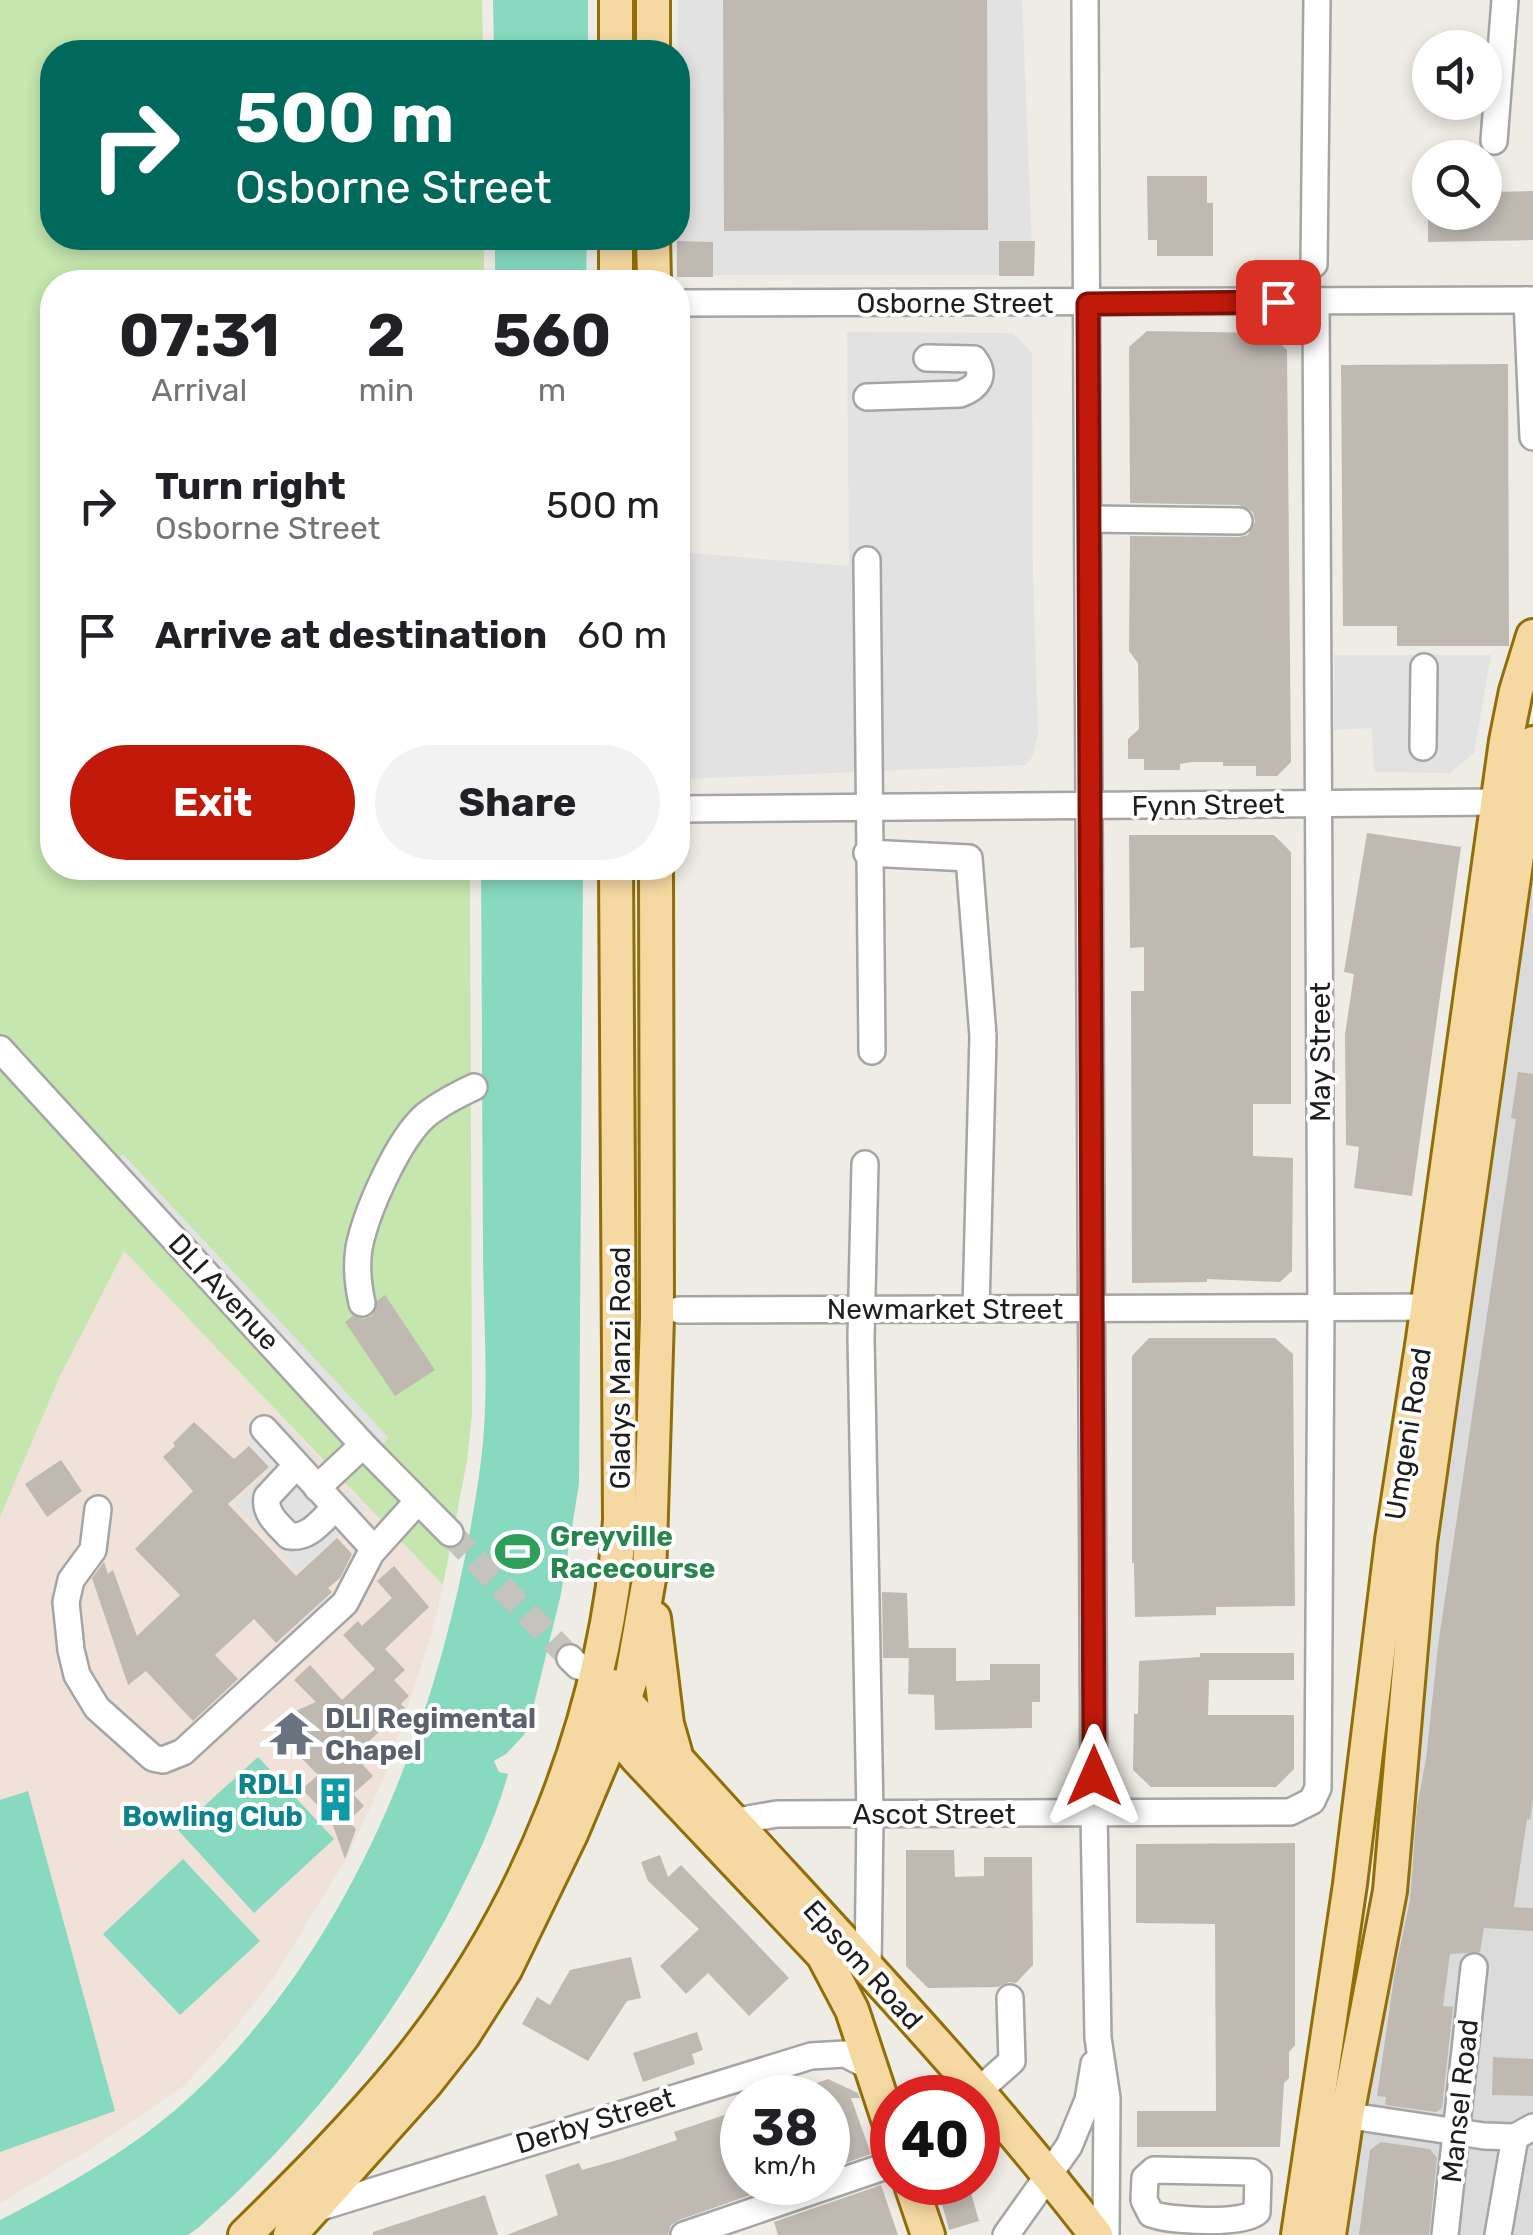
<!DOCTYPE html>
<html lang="en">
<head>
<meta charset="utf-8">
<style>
  body { margin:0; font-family:Rubik,sans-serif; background:#f2f2f2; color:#202124; height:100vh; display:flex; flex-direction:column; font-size:38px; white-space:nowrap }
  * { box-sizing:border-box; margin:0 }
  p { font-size:32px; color:#757577 }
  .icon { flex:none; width:55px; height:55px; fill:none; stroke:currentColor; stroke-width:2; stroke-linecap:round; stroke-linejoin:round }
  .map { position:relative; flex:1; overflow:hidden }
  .panel { position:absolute; left:40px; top:270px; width:650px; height:610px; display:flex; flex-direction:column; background:#fff; border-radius:40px; box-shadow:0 5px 15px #0003 }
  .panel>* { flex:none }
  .banner { position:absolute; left:40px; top:40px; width:650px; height:210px; border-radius:40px; box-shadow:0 5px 15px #0003; background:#00695c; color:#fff; overflow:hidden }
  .fabs { position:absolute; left:1412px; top:30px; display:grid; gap:20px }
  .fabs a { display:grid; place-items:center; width:90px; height:90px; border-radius:50%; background:#fff; box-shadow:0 5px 15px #0003; font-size:50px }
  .speed { position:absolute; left:720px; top:2075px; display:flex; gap:20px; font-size:50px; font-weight:700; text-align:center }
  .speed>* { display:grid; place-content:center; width:130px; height:130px; border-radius:50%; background:#fff; box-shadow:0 5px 15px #0003; line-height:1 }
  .speed small { font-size:25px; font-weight:400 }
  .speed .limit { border:15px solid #d22; background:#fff; color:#111 }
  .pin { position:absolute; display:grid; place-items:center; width:85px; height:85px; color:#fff; margin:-42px; border-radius:20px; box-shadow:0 5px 15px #0006 }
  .me { position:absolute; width:110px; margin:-55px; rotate:0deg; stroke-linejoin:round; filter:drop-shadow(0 0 8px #0008) }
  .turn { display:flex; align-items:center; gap:35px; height:210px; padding:0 30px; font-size:45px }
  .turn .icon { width:130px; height:130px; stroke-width:2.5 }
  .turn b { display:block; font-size:70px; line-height:85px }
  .eta { display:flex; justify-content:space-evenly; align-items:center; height:170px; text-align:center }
  .eta b { font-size:60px; font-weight:700; line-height:70px }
  .action { display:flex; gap:20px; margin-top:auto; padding:20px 30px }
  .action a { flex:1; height:115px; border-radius:60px; background:#c11a0b; color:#fff; font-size:40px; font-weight:700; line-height:115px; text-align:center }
  .action a+a { background:#f2f2f2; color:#202124 }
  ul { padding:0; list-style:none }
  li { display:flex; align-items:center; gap:30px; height:130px; padding:0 30px }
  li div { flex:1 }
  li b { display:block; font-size:38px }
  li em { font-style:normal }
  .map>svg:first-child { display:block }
</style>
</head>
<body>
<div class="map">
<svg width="1533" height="2235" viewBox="0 0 1533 2235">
  <rect width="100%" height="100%" fill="#efece5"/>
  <polygon fill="#dcdbdb" points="1533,838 1533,2235 1341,2235 1466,1329"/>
  <polygon fill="#f0e1d9" points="123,1250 443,1585 432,1633 386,1773 348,1856 274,1977 233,2031 185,2085 94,2147 0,2203 0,1517 59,1378"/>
  <polygon fill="#c5e6ae" points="0,0 482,0 483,52 52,52 52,238 484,238 484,282 52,282 52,868 470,868 472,1415 467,1461 443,1585 124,1251 59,1378 0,1517"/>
  <g fill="#87d9c0">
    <polygon points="493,0 588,0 588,52 494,52"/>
    <polygon points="495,238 587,238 586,282 495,282"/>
    <path d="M481,868H583L579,1484L561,1594L533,1708L524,1735L506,1754L494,1761L499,1772L508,1774C495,1821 474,1864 452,1907C387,2031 302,2136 198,2228L188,2235H0V2220C68,2185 137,2147 193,2094C364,1934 451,1688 481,1461C490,1390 483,1316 483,1245C482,1119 482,993 481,868Z"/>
    <polygon points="258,1757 334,1839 254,1913 178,1830"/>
    <polygon points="28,1791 115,2111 0,2152 0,1800"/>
    <polygon points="183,1859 260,1941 180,2015 103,1934"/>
  </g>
  <g fill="#e2e2e2">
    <polygon points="678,0 1022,0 1033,275 676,275"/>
    <polygon points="847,332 1013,333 1032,353 1033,578 1038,733 1033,756 1026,765 688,779 680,775 678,764 678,552 849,566"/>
    <polygon points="1334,655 1491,655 1474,753 1450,773 1374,772 1372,728 1334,730"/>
    <polygon points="123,1154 389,1438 383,1444 118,1159"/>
    <polygon points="277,1416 319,1459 310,1467 338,1498 347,1489 367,1510 298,1572 234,1503 271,1468 248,1441"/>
  </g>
  <g fill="#bfb9b2">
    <polygon points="723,0 987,0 988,230 724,231"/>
    <polygon points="1147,176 1207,176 1207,203 1213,203 1213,256 1157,256 1157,240 1148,240"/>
    <polygon points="1533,191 1533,240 1428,242 1428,212 1485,212 1485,192"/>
    <polygon points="677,241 713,242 713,277 677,277"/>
    <polygon points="999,241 1035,241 1034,276 999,276"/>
    <polygon points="1147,331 1270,333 1287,350 1291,762 1277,776 1256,776 1256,766 1223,766 1223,762 1192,762 1180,764 1180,770 1144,770 1144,759 1128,759 1128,739 1139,729 1138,663 1129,651 1130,536 1239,537 1248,535 1255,522 1253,512 1239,505 1130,503 1129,347"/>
    <polygon points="1508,364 1509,646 1397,646 1397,626 1343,626 1341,365"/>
    <polygon points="1367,833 1461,847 1412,1196 1354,1188 1359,1147 1346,1145 1345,1035 1354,974 1344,972"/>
    <polygon points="1129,835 1274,835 1291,852 1291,1104 1253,1104 1253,1156 1293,1158 1292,1271 1280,1282 1207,1279 1207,1282 1132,1283 1131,991 1144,991 1144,947 1130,948"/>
    <polygon points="1518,1072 1533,1074 1533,1800 1530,1820 1527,1819 1514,1907 1533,1908 1533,1931 1484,1928 1480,1952 1450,1954 1443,2006 1453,2007 1442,2108 1436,2112 1385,2105 1386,2097 1377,2096 1395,1971 1410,1900 1417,1807 1426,1759 1438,1646 1516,1119 1511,1118"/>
    <polygon points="385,1295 435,1370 395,1396 345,1322 353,1316 364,1319 372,1316 378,1300"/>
    <polygon points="1149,1338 1275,1338 1293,1354 1295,1606 1216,1607 1216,1615 1135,1617 1134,1563 1132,1563 1132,1356"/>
    <polygon points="194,1422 234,1459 249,1446 269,1467 228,1504 296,1576 337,1538 352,1554 340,1578 328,1588 332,1592 276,1643 254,1619 215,1655 238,1679 193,1721 146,1671 128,1685 92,1578 104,1562 108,1574 113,1570 137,1636 180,1595 135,1549 193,1491 163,1457 175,1446 173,1443"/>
    <polygon points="61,1460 82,1491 47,1517 25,1484"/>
    <polygon points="394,1566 429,1607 385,1649 405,1670 394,1680 409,1696 401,1704 405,1708 354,1755 373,1776 353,1794 364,1806 348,1821 356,1829 345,1859 331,1820 302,1789 318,1775 273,1729 289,1714 316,1702 294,1680 310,1665 342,1700 375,1669 343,1635 358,1621 362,1626 392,1598 377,1581"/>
    <polygon points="882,1592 907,1593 909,1658 883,1658"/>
    <polygon points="909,1648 956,1648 956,1681 990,1680 990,1664 1040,1664 1040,1702 1032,1702 1032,1728 935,1730 934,1695 908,1694"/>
    <polygon points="1200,1653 1294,1653 1294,1680 1209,1680 1208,1715 1294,1715 1294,1769 1276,1787 1151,1787 1133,1770 1134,1714 1138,1714 1139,1661 1200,1657"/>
    <polygon points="1295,1843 1295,2045 1289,2052 1289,2078 1284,2083 1280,2147 1137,2147 1137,2111 1216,2111 1215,1924 1136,1923 1136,1844"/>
    <polygon points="906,1850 954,1850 955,1877 984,1876 984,1857 1032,1857 1033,1965 1016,1983 1009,1982 998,1987 928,1988 906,1966"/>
    <polygon points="660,1855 668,1877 681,1865 789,1978 749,2016 708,1973 686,1994 660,1966 699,1929 648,1881 641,1862"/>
    <polygon points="631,1957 641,1998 627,2001 588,2061 522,2024 537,1997 550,2005 570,1970"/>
    <polygon points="697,2032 703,2050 692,2054 695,2064 643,2082 633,2053"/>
    <polygon points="1493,2057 1533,2059 1533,2096 1492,2095"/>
    <polygon points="828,2079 858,2093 860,2098 851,2098 871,2154 828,2169 828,2098 787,2098 786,2094"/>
    <polygon points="742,2109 742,2182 788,2182 679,2220 671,2225 668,2235 507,2235 558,2215 545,2175 579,2163 582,2170 621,2159 677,2140 674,2132"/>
    <polygon points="1381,2142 1430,2149 1437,2158 1429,2235 1359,2235 1370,2150"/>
    <polygon points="936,2182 968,2182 979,2221 949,2230"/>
    <polygon points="881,2185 898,2235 778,2235 774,2222"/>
    <polygon points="485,2195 498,2235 373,2235 373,2232"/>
  </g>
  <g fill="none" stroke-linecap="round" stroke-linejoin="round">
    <polyline stroke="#c5c3bd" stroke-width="25" stroke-dasharray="25 12" stroke-linecap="butt" points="450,1533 570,1658"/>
    <defs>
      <g id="minor">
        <polyline points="1085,0 1094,1814 1098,2038 1107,2098 1106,2235"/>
        <polyline points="1494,141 1505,0"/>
        <polyline points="1314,264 1317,0"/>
        <polyline points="1527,300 1533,437"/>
        <polyline points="678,303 1533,300"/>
        <path d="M867,397L960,394C977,388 987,376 974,359L927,358"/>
        <polyline points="1089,519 1239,521"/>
        <polyline points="867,560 872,1051"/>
        <polyline points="1423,747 1424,667"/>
        <polyline points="678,809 1499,802"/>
        <polyline points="867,853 969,858 983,1036 976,1309"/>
        <polyline points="0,1049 363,1445 450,1533"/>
        <polyline points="865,1164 861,1337 870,1815 868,1970"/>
        <path d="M362,1303C358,1285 356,1267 359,1248C366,1212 398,1139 426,1115C441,1103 457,1095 474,1087"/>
        <polyline points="679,1310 1441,1307"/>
        <polyline points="264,1429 374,1549"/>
        <path d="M296,1466L267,1497C264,1514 279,1525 289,1536C309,1539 321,1521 335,1508"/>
        <polyline points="317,1488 363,1445"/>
        <polyline points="98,1509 93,1550 71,1580 66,1602 71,1650 77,1675 97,1708 153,1758 163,1760 183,1752 345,1603 371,1553 418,1501"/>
        <polyline points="570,1658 578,1666 599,1671"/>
        <polyline points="735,1824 748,1819 777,1814 1290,1812 1312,1801 1318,1788 1321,1309 1316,302"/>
        <polyline points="976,2093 1012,2061 1010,1998"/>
        <polyline points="1331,2113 1484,2136 1515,2137 1533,2127"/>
        <path d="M1154,2170L1251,2172L1258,2177L1257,2212C1242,2225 1171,2221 1151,2214L1144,2200L1145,2178Z"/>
        <polyline points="318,2208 811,2056 845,2054 872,2068"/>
        <polyline points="684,2235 892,2164"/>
        <polyline points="1006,2235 1069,2146 1088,2100 1094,2064"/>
        <polyline points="1445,2235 1474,1967"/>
        <polyline points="1498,2235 1515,2137"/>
      </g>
      <g id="major">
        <polyline points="616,0 616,52"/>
        <polyline points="653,0 653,52"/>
        <polyline points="653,238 654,282"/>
        <polyline points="616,282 616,238"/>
        <polyline points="654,1618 667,1724 675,1752"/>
        <path d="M612,1686C772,1870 947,2042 1096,2235"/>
        <polyline points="602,1716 637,1758 823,1955 852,2010 892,2131"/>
        <polyline points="910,2182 928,2235"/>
        <path d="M245,2235C299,2182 353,2128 402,2069C528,1915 606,1718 620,1520L616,868"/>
        <polyline points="290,2235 426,2083 463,2036 505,1970 571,1834 614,1732 632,1676 649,1579 657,1317 656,868"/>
        <polyline points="1298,2235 1350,1884 1392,1540 1423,1339 1506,741 1516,691 1533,636"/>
        <polyline points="1329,2235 1347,2115 1390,1891 1420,1543 1533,743"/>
      </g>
    </defs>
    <use href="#minor" stroke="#a5a5a5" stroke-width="30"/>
    <use href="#major" stroke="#906e08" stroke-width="38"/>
    <use href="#minor" stroke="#fff" stroke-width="25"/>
    <use href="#major" stroke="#f6d9a2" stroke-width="32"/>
  </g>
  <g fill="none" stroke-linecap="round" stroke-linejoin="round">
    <defs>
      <polyline id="route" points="1094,1776 1088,304 1278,302"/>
    </defs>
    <use href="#route" stroke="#7d1107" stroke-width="25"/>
    <use href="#route" stroke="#c11a0b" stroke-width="18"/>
  </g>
  <defs>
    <symbol id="stadium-bare" viewBox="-9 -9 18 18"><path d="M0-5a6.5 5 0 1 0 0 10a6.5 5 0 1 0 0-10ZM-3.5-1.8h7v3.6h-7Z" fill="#2e9e5b" stroke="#fff" stroke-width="2.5" paint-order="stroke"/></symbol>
    <symbol id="temple-bare" viewBox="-9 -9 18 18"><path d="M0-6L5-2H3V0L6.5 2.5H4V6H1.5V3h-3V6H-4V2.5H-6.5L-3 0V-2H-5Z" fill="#6b7280" stroke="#fff" stroke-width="2.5" paint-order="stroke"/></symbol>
    <symbol id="building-bare" viewBox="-9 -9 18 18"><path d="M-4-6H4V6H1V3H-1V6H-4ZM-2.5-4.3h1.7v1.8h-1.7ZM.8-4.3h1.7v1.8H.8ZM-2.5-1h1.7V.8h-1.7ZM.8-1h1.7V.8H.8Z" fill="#0f9aa8" stroke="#fff" stroke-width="2.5" paint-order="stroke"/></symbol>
  </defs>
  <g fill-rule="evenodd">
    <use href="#stadium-bare" x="486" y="1520" width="63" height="63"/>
    <use href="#temple-bare" x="260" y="1702" width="63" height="63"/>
    <use href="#building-bare" x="304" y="1768" width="63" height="63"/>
  </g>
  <g text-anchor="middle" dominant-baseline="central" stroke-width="8" stroke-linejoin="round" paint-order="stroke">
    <g font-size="28" fill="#1e1e1e" stroke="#fff">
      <text x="955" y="303">Osborne Street</text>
      <text transform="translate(1208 805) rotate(-1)">Fynn Street</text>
      <text transform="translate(1320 1052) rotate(-90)">May Street</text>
      <text transform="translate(224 1292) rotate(47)">DLI Avenue</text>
      <text x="945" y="1309">Newmarket Street</text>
      <text transform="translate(620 1368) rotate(-90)">Gladys Manzi Road</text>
      <text transform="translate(1408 1434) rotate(-81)">Umgeni Road</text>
      <text x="934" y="1814">Ascot Street</text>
      <text transform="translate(863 1965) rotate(48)">Epsom Road</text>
      <text transform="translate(1460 2101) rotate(-84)">Mansel Road</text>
      <text transform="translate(595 2121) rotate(-17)">Derby Street</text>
    </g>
    <g font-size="28" font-weight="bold" fill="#27864d" stroke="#fff" text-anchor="start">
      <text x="550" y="1536">Greyville<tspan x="550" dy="32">Racecourse</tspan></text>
    </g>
    <g font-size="28" font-weight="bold" fill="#5b616d" stroke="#fff" text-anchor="start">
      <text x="325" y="1718">DLI Regimental<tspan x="325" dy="32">Chapel</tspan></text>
    </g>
    <g font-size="28" font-weight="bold" fill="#0d838f" stroke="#fff" text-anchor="end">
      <text x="303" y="1784">RDLI<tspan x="303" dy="32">Bowling Club</tspan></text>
    </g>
  </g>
</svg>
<div class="fabs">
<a><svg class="icon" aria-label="sound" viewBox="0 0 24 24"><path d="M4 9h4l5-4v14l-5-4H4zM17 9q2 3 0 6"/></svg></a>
<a><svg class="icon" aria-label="search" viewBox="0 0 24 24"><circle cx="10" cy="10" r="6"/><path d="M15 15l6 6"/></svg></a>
</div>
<div class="speed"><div>38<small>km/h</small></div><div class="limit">40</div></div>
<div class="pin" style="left:1278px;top:302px;background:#d93025"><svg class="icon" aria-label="arrive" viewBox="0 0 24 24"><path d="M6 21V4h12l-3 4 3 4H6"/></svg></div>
<svg class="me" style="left:1094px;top:1776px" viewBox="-20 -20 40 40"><path d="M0-17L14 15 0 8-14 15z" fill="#c11a0b" stroke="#fff" stroke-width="4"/></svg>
<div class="banner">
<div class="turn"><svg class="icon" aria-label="right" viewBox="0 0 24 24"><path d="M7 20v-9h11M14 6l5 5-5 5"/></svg><div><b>500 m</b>Osborne Street</div></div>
</div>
<section class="panel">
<div class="eta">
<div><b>07:31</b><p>Arrival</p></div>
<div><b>2</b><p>min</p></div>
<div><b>560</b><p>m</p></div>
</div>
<ul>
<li><svg class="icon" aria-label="right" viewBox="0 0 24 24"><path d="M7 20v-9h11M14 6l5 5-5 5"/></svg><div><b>Turn right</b><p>Osborne Street</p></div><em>500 m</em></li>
<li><svg class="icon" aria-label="arrive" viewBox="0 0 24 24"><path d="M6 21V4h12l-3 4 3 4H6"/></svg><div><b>Arrive at destination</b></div><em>60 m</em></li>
</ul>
<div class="action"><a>Exit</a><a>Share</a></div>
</section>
</div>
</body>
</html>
